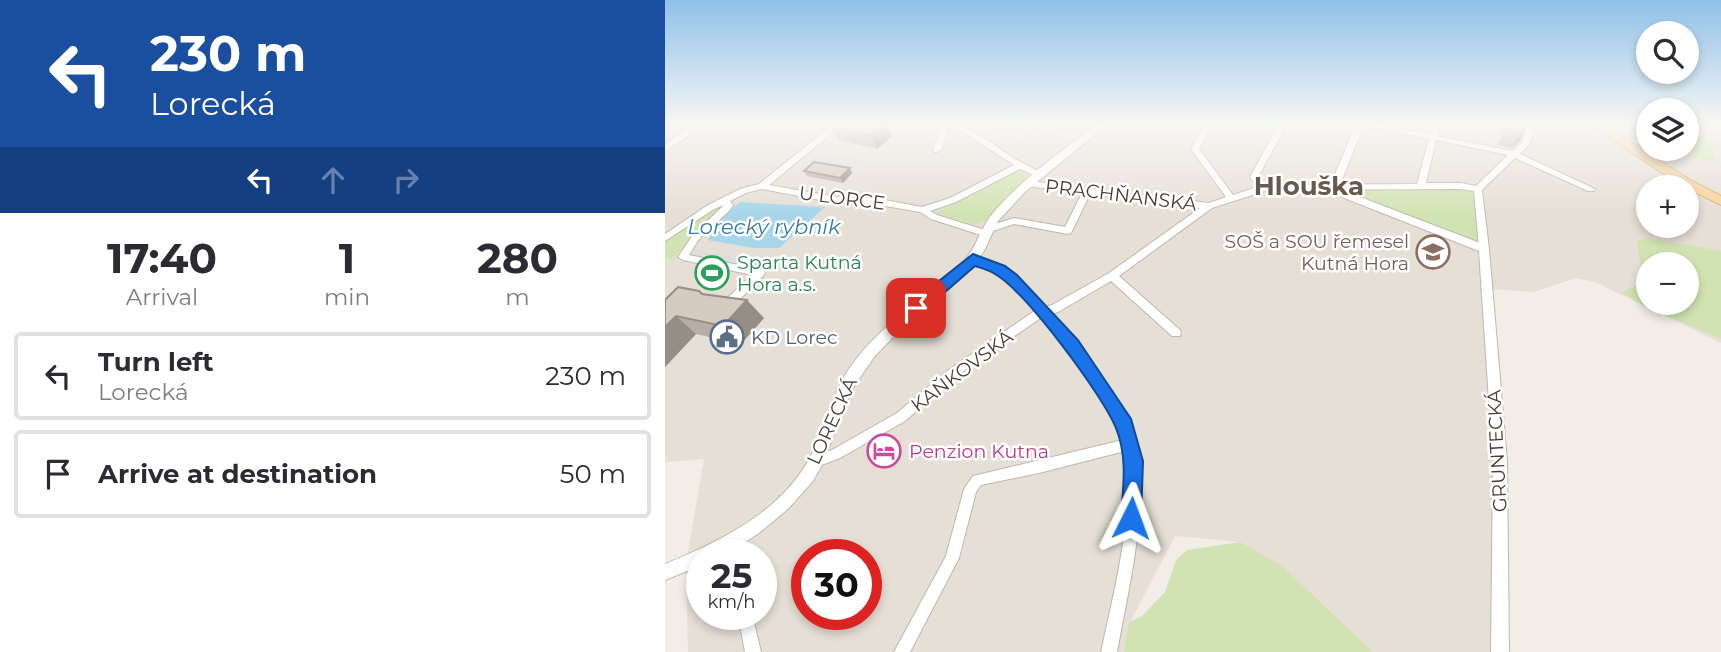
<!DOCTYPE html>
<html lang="en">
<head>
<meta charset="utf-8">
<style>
  body { margin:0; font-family:Montserrat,sans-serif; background:#f7f7f7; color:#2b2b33; height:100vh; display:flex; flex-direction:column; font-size:26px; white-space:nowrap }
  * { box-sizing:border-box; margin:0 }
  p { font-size:23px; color:#7c7c81 }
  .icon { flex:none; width:38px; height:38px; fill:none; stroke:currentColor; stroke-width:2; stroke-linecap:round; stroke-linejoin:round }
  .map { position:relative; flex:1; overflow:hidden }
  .drawer { display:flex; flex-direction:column; background:#fff; width:665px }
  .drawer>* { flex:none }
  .hud { background:#1a4fa0; color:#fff; overflow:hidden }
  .tools { position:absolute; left:971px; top:21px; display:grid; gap:14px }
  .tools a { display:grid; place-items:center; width:63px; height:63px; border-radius:50%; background:#fff; box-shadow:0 4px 10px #0003; font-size:35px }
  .speed { position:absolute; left:21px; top:539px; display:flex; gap:14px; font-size:35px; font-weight:700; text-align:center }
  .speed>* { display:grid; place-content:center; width:91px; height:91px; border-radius:50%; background:#fff; box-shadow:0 4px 10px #0003; line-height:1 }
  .speed small { font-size:18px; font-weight:400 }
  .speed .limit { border:10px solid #d22; background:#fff; color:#111 }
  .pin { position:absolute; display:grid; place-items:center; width:60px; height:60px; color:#fff; margin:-30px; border-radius:14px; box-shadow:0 4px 10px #0006 }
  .me { position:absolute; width:77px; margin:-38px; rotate:3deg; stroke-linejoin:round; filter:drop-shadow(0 0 5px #0008) }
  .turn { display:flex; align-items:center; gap:24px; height:147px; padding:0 35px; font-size:32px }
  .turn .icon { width:91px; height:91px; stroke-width:2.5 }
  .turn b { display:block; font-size:49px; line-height:60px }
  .lanes { display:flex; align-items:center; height:66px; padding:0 35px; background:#0003; justify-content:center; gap:35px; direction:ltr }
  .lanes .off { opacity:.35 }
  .eta { display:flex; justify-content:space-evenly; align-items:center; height:119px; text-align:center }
  .eta b { font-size:42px; font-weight:700; line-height:49px }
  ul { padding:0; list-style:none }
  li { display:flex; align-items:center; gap:21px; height:88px; margin:0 14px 10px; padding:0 21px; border:4px solid #e1e1e2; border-radius:7px }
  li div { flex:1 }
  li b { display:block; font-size:26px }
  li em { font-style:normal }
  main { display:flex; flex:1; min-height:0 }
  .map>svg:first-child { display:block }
</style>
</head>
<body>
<main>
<section class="drawer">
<div class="hud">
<div class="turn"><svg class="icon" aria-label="left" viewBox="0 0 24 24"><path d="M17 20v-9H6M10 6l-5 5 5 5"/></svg><div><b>230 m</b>Lorecká</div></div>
<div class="lanes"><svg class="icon" aria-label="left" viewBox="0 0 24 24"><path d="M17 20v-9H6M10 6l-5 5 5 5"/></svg><svg class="icon off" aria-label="ahead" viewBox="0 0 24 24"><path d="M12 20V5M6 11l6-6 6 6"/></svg><svg class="icon off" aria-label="right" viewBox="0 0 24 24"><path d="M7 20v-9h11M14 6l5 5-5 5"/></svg></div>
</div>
<div class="eta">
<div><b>17:40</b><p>Arrival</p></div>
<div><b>1</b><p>min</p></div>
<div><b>280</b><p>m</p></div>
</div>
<ul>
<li><svg class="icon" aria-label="left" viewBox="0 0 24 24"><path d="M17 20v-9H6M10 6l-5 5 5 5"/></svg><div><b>Turn left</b><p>Lorecká</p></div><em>230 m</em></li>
<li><svg class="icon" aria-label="arrive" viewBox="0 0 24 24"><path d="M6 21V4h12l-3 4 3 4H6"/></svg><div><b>Arrive at destination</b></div><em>50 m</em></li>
</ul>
</section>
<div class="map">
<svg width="1056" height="652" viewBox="0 0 1056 652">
  <rect width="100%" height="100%" fill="#f2ede6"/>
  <path fill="#e5dfd5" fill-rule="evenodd" d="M0,124H983L984,149H1022V124H1056V343L930,282L911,278L869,292L823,289L835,652H702L575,542L510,536L465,622L459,652H23L21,564L39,459L0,462ZM984,187H1022V226H984ZM984,264H1022V303H984ZM37,555H96V614H37ZM142,555H201V614H142Z"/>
  <g fill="#d1e3b2" fill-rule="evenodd">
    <polygon points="1026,134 1047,138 1050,163 1029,158"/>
    <polygon points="353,169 363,176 363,179 323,220 308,225 271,213"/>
    <polygon points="800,188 809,193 815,242 812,243 682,193 679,189"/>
    <polygon points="55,205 59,206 10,256 6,259 0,258 0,240"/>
    <path d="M982,238L1056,251V339L984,308L957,293L978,281L972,241ZM1022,264V303H984V264Z"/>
    <polygon points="575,542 617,566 708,652 459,652 464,622 477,616 500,592 511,560 522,550"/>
  </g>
  <g fill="#e0dedb">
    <polygon points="341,124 404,124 415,128 404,135 383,125 371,133 360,127 332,142 328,139 330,136 327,127"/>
    <polygon points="151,154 163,155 200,161 188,173 152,167 146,172 133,170"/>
    <polygon points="29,249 96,262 89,269 21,256"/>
  </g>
  <polygon fill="#a7d5ea" points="75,202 160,207 114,248 89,248 43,240 56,218"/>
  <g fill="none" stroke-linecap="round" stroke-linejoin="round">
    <defs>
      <g id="minor">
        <polygon points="24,124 32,124 23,136 0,151 0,145 17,132"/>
        <path d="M169,124H178L104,185L171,197L209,198L257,207L285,198L349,165L303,135L284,127L276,150L272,152H269L268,150L277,124C306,124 327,144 350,159C360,165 371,169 379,175L375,178L355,169L291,202L265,211L272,215L320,230L321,227L349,218L400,227L417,193L362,186V182L365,181L544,203L561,197L526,149L540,124H548L534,149L568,195L592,187L585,177L614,124H622L593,177L599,185L752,184L764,139L703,126L699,124H714L765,134L767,124H775L772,136L848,151L857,142L863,124H871L865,143L855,154L930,189L929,191H923L850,158L817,190L824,249L819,252L814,249L809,191L796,189L603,190L547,208L454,276L515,330L516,333L515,336H507L446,281L393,312L386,314C418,351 456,394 471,441C475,454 475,470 475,483C476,540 462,597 452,652H436C450,586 469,519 460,451L374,473L316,485L311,492L294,558L245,652H229L281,556L299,489L308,476L458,440C444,396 407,352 377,317L290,377L240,421L175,458L151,467L147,465L145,461L147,457L167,450L232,413L282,371L371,310C358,296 345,283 328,273C320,268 310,265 303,259L305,257C330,255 364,289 380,307L387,305L444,273L535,208L425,194L406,233L403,234L349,224L325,232L327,234L322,237L266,219L255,212L209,204L171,203L97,189L81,193L65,201L68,205L65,210L34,239L24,255L98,270L100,273L98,276L64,310H56L55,307L56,304L87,275L18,260L13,257L28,235L59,205L49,209L0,241V234L43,205L75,189L94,184ZM771,140L843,155L811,186L796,183H761Z"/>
        <polygon points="71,534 76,536 80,555 66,555 64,541 66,536"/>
        <polygon points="73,614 87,614 96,652 80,652"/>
      </g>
      <g id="tertiary">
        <path d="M433,124H443L361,191L333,221L319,251L308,266L236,329L209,357L186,391L157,465L148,481L123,509L94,533L63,553L59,555H37V565L0,580V564C57,541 118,511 147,454C162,425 167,393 186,366C216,324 263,295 300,260C312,246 316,227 328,213C358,178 396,151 433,124Z"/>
        <polygon points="691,124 699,124 675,185 682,192 823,246 824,249 842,461 844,652 826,652 828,461 814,251 674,196 665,186"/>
      </g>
      <polygon id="primary" points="924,124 938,124 1025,180 1056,196 1056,205 1017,186"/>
    </defs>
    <use href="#minor" stroke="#bfb7ad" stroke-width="2"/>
    <use href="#tertiary" stroke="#bfb7ad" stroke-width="2"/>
    <use href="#primary" stroke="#d9af6d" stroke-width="2"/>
    <use href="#minor" fill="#fff" fill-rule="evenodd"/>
    <use href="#tertiary" fill="#fff" fill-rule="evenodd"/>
    <use href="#primary" fill="#f6d49b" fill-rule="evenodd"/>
  </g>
  <g fill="#b7afa5">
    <polygon points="836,124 863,124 855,141 847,148 832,145 837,136 833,135"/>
    <polygon points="165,126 227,136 212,149 173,140"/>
    <polygon points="185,168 187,173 178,183 142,176 139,171"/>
    <polygon points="13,287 38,294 99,318 76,344 31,334 0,367"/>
  </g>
  <g fill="#958e86">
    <polygon points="218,124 221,124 227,136 212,149 205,135"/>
    <polygon points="860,124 863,124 855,141 847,148"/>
    <polygon points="185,168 187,173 178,183 175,178"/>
    <polygon points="82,300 99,318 76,344 58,326"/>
    <polygon points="11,316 31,334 0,367 0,327"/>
  </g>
  <g fill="#d5cbc0" stroke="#958e86" stroke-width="2">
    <polygon points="167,124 218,124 205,135 165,126"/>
    <polygon points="149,162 185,168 175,178 139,171"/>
    <polygon points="13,287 34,291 37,294 82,300 58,326 11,316 0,327 0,300"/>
  </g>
  <linearGradient id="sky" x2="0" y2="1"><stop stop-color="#8ec1e9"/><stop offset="0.58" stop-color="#f9f7f4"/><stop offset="1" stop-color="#f9f7f4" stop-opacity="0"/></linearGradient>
  <rect width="1056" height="215" fill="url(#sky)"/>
  <path fill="#1a73e8" stroke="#114b97" stroke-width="2" d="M308,254L340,266L352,275L413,340L466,419L478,461L476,518L473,525L466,528L459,525L456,518C458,488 463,457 451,428C437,394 360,291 330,274C324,270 316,268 310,266L256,313H245L243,308L245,304Z"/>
  <defs>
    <symbol id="school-ring" viewBox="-11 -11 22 22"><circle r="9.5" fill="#fff" stroke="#8d6e63" stroke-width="1.5"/><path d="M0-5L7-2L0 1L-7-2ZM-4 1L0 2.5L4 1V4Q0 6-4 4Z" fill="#8d6e63"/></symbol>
    <symbol id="stadium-ring" viewBox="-11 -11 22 22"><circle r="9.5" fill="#fff" stroke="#2e9e5b" stroke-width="1.5"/><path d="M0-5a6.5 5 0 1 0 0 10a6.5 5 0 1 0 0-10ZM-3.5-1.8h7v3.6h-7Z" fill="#2e9e5b"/></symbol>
    <symbol id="civic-ring" viewBox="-11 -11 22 22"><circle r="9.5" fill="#fff" stroke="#5c6f8a" stroke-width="1.5"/><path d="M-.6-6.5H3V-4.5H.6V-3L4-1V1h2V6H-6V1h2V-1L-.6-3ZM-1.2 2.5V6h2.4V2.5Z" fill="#5c6f8a"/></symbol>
    <symbol id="hotel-ring" viewBox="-11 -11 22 22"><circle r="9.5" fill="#fff" stroke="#d1479c" stroke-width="1.5"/><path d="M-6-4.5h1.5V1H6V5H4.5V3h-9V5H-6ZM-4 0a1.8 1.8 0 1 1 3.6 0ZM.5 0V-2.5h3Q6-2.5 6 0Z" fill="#d1479c"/></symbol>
  </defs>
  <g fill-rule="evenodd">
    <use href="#school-ring" x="749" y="233" width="38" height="38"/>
    <use href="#stadium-ring" x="28" y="254" width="38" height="38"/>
    <use href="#civic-ring" x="43" y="318" width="38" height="38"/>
    <use href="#hotel-ring" x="200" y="432" width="38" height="38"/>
  </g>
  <g text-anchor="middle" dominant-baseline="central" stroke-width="5" stroke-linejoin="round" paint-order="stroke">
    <g font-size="19" fill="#443d36" stroke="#fff">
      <text transform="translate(456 195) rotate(7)">PRACHŇANSKÁ</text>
      <text transform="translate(177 198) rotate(7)">U LORCE</text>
      <text transform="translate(297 371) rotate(-37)">KAŇKOVSKÁ</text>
      <text transform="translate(167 421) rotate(-65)">LORECKÁ</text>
      <text transform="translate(832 451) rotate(-93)">GRUNTECKÁ</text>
    </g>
    <g font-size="19" fill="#785e54" stroke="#fff" text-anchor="end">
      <text x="744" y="241">SOŠ a SOU řemesel<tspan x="744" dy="22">Kutná Hora</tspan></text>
    </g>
    <g font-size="19" fill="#27864d" stroke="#fff" text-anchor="start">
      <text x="72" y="262">Sparta Kutná<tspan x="72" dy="22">Hora a.s.</tspan></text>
    </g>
    <g font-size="19" fill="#4e5e75" stroke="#fff" text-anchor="start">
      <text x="86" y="337">KD Lorec</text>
    </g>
    <g font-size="19" fill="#b23c85" stroke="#fff" text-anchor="start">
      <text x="244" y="451">Penzion Kutna</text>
    </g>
    <g font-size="21" font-style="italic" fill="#367ca0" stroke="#fff">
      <text x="99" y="226">Lorecký rybník</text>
    </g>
    <g font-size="26" font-weight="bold" fill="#665a4e" stroke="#fff">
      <text x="644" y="186">Hlouška</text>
    </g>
  </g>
</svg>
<div class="tools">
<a><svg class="icon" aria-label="search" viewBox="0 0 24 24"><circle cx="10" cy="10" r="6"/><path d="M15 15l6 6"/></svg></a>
<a><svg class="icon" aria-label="layers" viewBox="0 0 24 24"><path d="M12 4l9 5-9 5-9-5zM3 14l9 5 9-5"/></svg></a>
<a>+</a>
<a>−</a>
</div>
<div class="speed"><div>25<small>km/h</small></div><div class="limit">30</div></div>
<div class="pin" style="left:251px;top:308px;background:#d93025"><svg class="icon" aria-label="arrive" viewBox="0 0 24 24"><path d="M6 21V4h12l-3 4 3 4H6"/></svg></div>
<svg class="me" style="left:466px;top:518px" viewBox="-20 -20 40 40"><path d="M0-17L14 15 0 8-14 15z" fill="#1a73e8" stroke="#fff" stroke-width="4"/></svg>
</div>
</main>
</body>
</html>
